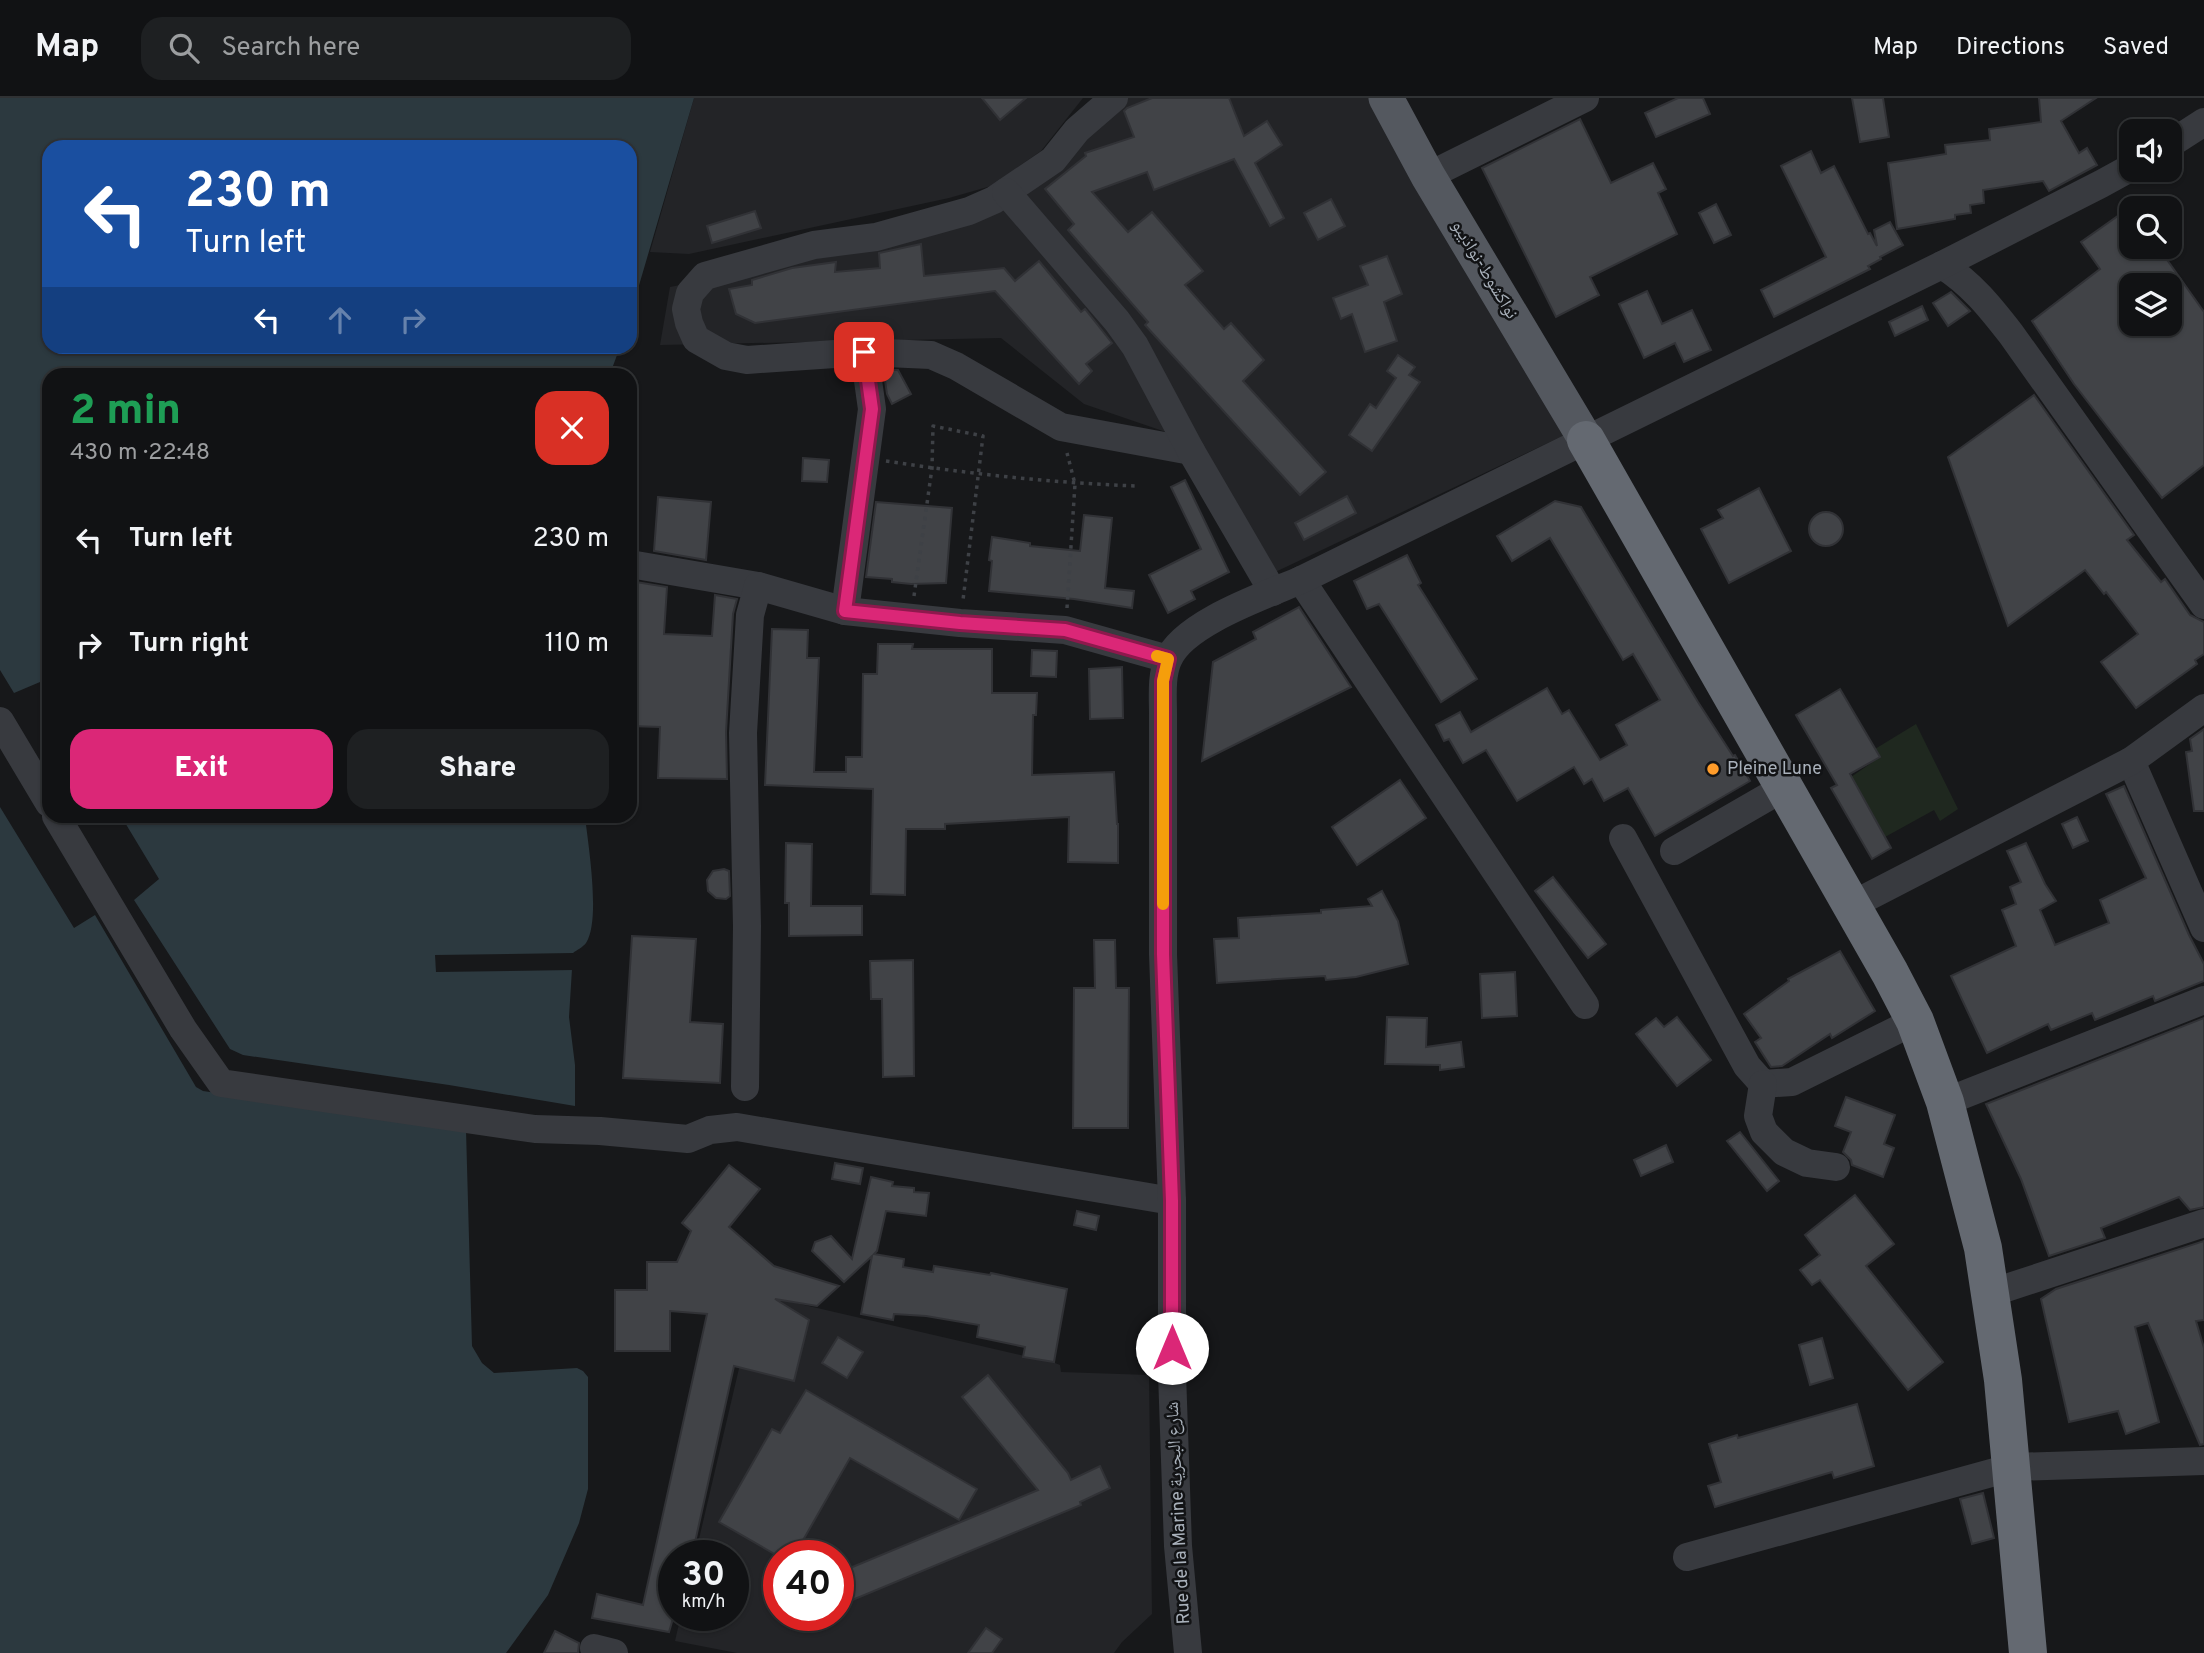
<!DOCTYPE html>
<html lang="en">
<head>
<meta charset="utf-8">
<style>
  body { margin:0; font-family:Overpass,"Noto Naskh Arabic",sans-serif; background:#1e2022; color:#f1f3f6; height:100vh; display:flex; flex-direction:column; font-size:26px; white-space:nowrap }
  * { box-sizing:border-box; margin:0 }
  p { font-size:23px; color:#9c9ea0 }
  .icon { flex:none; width:38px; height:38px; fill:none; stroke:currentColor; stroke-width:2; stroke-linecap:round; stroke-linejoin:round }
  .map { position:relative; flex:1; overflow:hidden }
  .panel { position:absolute; left:42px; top:270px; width:595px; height:455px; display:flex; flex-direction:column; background:#111214; border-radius:21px; box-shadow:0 2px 5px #0004,0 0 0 2px #303234 }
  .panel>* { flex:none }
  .hud { position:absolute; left:42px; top:42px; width:595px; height:214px; border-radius:21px; box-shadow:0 2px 5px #0004,0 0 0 2px #303234; background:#1a4fa0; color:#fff; overflow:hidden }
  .controls { position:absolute; left:2119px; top:21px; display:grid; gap:14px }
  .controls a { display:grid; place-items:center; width:63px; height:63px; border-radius:14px; background:#111214; box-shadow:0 2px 5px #0004,0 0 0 2px #303234; font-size:35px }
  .speed { position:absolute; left:658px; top:1442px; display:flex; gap:14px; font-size:35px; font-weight:700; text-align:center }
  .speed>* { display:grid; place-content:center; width:91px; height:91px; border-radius:50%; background:#111214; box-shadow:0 2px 5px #0004,0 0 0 2px #303234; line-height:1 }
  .speed small { font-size:18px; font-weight:400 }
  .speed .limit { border:10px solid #d22; background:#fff; color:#111 }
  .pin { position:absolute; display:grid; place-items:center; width:60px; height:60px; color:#fff; margin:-30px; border-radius:14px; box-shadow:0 4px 10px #0006 }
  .me { position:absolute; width:77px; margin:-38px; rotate:0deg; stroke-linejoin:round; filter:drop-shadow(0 0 5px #0008) }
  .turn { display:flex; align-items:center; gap:24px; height:147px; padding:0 28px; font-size:32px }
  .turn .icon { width:91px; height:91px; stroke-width:2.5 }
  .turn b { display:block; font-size:49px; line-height:60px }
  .lanes { display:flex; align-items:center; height:66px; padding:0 28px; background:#0003; justify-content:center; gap:35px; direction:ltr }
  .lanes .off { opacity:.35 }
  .round { display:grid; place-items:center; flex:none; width:74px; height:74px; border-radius:21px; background:#1e2022 }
  .overview { display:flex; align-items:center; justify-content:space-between; height:119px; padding:0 28px }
  h1 { font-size:42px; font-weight:800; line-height:52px; color:#1e9e55 }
  .cta { display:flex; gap:14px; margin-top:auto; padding:14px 28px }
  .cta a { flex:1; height:80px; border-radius:21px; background:#db2777; color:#fff; font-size:28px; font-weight:800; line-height:80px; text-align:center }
  .cta a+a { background:#1e2022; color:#f1f3f6 }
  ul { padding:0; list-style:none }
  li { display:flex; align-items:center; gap:21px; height:105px; padding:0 28px }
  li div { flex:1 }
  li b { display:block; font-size:26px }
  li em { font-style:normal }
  header { display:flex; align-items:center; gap:42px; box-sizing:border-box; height:98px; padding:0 35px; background:#111214; border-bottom:2px solid #303234 }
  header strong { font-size:33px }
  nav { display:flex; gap:38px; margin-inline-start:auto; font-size:24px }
  .search { width:490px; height:63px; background:#1e2022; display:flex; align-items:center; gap:18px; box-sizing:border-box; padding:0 24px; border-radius:21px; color:#9c9ea0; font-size:26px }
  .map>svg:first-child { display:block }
</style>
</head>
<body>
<header>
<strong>Map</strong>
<div class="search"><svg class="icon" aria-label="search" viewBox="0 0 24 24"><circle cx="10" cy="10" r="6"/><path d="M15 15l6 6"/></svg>Search here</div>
<nav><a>Map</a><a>Directions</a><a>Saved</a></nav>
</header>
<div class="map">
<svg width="2204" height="1555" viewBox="0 0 2204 1555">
  <rect width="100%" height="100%" fill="#17181a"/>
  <g fill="#232427" fill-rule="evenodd">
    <polygon points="694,0 1083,0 1041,53 991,88 949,100 689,156 650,154"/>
    <polygon points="1117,0 1380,0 1569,335 1267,478 1195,344 1084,306 1001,240 660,247 670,189 930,138"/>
    <path d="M756,1198L774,1200L1055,1265L1060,1267L1061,1274L1149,1277L1152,1516L1122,1544L1114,1555H737L675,1543L681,1517H733V1458H695ZM779,1458H838V1517H779Z"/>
  </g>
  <polygon fill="#1f281f" points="1916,626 1958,711 1940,723 1934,712 1885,739 1851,679 1880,659 1875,651"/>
  <g fill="#2c393f">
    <polygon points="0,0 694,0 630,218 630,49 49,49 49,248 620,249 610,276 49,276 49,599 40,584 14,595 0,572"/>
    <polygon points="0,709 74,830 95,817 196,989 203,993 466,1032 472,1248 482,1265 494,1275 577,1270 583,1273 588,1279 588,1391 579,1425 548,1497 506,1555 0,1555"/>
    <path d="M121,718H585C588,746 601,822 586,845C583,849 577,852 573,855L569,919L575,967V1008L449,987L243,957L230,951L134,802L159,781Z"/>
  </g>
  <polygon fill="#17181a" points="573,855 573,872 436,874 435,857"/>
  <g fill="#414347" stroke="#313236" stroke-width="2" fill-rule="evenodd">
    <polygon points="982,0 1026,0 1000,22"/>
    <polygon points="1152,0 1229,0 1244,38 1267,23 1282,47 1255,65 1284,120 1270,128 1234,61 1154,92 1147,74 1092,94 1128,134 1152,114 1203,173 1185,187 1224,231 1231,225 1264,262 1243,283 1326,374 1300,397 1145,227 1148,224 1068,132 1074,126 1045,91 1086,58 1085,55 1134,39 1124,13 1127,10"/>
    <polygon points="1678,0 1703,0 1710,16 1656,39 1645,15"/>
    <polygon points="1852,0 1883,0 1889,39 1860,44"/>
    <polygon points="2039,0 2096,0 2061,23 2079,55 2087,50 2097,67 2049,93 2043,83 1983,92 1984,105 1970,107 1971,115 1955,117 1955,121 1897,131 1888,65 1946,56 1945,47 1990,42 1989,31 2041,24"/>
    <polygon points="1580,21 1611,85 1653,65 1666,91 1658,95 1677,136 1590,179 1599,197 1556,219 1482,70"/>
    <polygon points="1811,53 1821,75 1834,68 1868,136 1870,135 1877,148 1874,132 1890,124 1903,147 1880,159 1881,161 1868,168 1870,171 1774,219 1761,192 1826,159 1781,68"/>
    <polygon points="1331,101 1345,128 1318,142 1304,115"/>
    <polygon points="1716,106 1731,137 1714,145 1699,115"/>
    <path d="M2132,108V149H2158L2204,214V367L2162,400L2074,286L2032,223L2100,171L2081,144ZM2132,187H2170V226H2132Z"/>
    <polygon points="755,113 761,130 712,145 707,128"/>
    <polygon points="921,146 924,178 1004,170 1015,183 1039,163 1081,214 1085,211 1112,245 1086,266 1092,273 1079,286 995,193 755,225 736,216 729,191 752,187 752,182 792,170 836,164 835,174 880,170 879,155"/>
    <polygon points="1387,158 1402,196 1384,204 1397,243 1365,254 1352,216 1341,221 1333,200 1368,187 1360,168"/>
    <polygon points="1647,193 1662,226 1692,212 1711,252 1684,264 1675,245 1644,260 1619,206"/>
    <polygon points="1951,194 1970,213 1948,228 1933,205"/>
    <polygon points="1922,208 1928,222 1895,238 1889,224"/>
    <polygon points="1398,257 1415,269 1409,277 1420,284 1372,353 1349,337 1370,306 1376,310 1396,280 1387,273"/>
    <polygon points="892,272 898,272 911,296 892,306 887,296 884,276"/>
    <polygon points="2034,297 2134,437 2127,442 2161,484 2165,481 2190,517 2204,524 2204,556 2195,562 2197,566 2136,610 2101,564 2138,536 2106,494 2104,496 2085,472 2008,528 1948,359"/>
    <polygon points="803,360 829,362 827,384 802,383"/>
    <polygon points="1185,382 1229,474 1191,493 1195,501 1168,515 1149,477 1201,451 1171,389"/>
    <polygon points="1759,390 1791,453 1729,485 1701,431 1723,420 1718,412"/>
    <polygon points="1347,398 1356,415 1304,442 1295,425"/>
    <polygon points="658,399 711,404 706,462 654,453"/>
    <polygon points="1555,403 1581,409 1698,604 1733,658 1735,657 1750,683 1655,738 1628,690 1604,703 1592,681 1584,686 1574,669 1517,703 1486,652 1463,665 1449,641 1444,643 1436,627 1460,614 1471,634 1547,590 1562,616 1569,612 1600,662 1627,647 1616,627 1660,602 1633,556 1623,562 1550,440 1512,463 1497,438"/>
    <polygon points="876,404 952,410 946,485 911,486 892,484 892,481 866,479"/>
    <circle cx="1826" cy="431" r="17"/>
    <polygon points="1084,417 1112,420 1105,490 1134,493 1132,510 1074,501 989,493 992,463 989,462 992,439 1030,445 1030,448 1080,453"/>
    <polygon points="1407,457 1421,485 1418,487 1477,581 1441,604 1379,506 1367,511 1354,483"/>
    <polygon points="630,483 667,489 664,536 712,538 715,497 737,501 733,516 726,634 727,681 658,680 660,629 630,628"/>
    <polygon points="1299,509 1351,589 1202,663 1213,564 1256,541 1253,534"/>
    <polygon points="772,531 808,532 807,560 819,560 814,674 846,674 846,659 862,659 863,576 877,576 878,546 913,546 912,551 992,551 992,595 1037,595 1036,617 1033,617 1032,677 1114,674 1117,726 1118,726 1118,765 1068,764 1069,719 945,726 945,731 906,731 905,797 871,796 873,691 765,687"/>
    <polygon points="1032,552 1057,553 1056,579 1031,578"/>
    <polygon points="1122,569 1123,620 1090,621 1089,571"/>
    <polygon points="1840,591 1880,659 1850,676 1891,750 1872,761 1831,690 1837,687 1796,617"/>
    <polygon points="2204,631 2204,713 2194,713 2186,654 2192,653 2190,641"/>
    <polygon points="1400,682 1426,720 1357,767 1332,729"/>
    <polygon points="2124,688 2189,837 2204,866 2204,883 2155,903 2153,898 2095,922 2092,915 2051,932 2048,926 1987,955 1951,878 2016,848 2002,812 2016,806 2010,789 2021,784 2007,753 2026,745 2045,786 2056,803 2040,812 2055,847 2109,825 2100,802 2146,780 2106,696"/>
    <polygon points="2077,719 2088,743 2073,750 2062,726"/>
    <polygon points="786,745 812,746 811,808 862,808 862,837 789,838 789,805 785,805"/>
    <polygon points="724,771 729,773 730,798 726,801 716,800 708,793 707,782 713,773"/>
    <polygon points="1553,779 1606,846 1588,860 1535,793"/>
    <polygon points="1382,793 1398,823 1408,866 1356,879 1326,882 1325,878 1217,885 1214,841 1239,840 1238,820 1321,815 1321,812 1372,808 1368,801"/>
    <polygon points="632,838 696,841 690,924 723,926 720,985 623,980"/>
    <polygon points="1094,842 1115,842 1116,890 1129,890 1128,1030 1073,1030 1074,890 1095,890"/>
    <polygon points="1840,853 1875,913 1832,940 1830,936 1782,968 1771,969 1755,944 1761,940 1744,916 1789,883 1788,881"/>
    <polygon points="913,862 914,978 883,979 882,901 871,901 870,863"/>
    <polygon points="1515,874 1517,918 1482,920 1480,876"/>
    <polygon points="1387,919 1427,920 1426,949 1461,944 1464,969 1440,972 1440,967 1385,966"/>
    <polygon points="1677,919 1711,962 1677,988 1636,936 1656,920 1664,929"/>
    <polygon points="2204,920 2204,1109 2190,1112 2179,1099 2101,1130 2105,1140 2049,1158 2021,1081 1986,1006"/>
    <polygon points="1846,999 1895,1017 1884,1046 1894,1050 1883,1079 1852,1067 1851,1062 1843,1054 1851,1034 1835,1028"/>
    <polygon points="1740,1034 1779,1083 1767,1093 1727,1043"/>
    <polygon points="1666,1047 1673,1064 1641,1078 1634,1062"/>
    <polygon points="835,1065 863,1070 860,1086 832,1081"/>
    <polygon points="729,1067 760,1091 729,1129 774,1168 839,1188 817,1208 775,1201 809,1222 794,1283 734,1268 692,1458 674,1458 674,1517 669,1534 592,1520 597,1496 643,1507 707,1216 670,1213 670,1253 615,1253 615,1192 647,1192 647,1164 677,1164 691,1133 682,1125"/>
    <polygon points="871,1079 893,1084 892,1088 914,1090 914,1094 929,1095 926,1118 886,1113 877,1153 874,1156 904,1161 903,1169 933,1174 934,1168 990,1177 991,1175 1067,1191 1054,1264 1023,1259 1025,1249 977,1239 979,1227 926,1218 894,1216 893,1222 861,1216 872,1158 844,1184 812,1153 815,1144 831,1138 852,1161"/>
    <polygon points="1855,1097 1894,1146 1866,1168 1943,1264 1908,1292 1820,1182 1812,1187 1800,1172 1820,1157 1805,1137"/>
    <polygon points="1077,1113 1099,1118 1096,1132 1074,1127"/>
    <polygon points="2204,1143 2204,1222 2196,1223 2204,1250 2204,1346 2200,1347 2148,1225 2135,1229 2159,1324 2126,1336 2118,1313 2069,1324 2041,1201 2056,1191"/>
    <polygon points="838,1239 863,1254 847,1280 822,1265"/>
    <polygon points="1822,1240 1833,1280 1810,1287 1799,1247"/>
    <polygon points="988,1277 1068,1375 1071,1382 1100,1368 1110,1390 1080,1404 1081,1407 838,1508 838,1475 1038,1392 962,1299"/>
    <polygon points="806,1292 977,1391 959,1422 850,1360 794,1458 778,1458 719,1424 772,1331 780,1335"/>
    <polygon points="1857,1306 1874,1368 1834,1380 1832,1374 1715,1409 1708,1388 1721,1384 1709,1346 1737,1337 1738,1340"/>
    <polygon points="1983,1395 1994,1440 1972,1446 1960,1401"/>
    <polygon points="986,1530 1002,1541 992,1555 968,1555"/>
    <polygon points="555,1533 579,1545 578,1555 544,1555"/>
  </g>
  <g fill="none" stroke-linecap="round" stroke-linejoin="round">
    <g stroke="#3e4146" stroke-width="3.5" stroke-dasharray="3.5 5" stroke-linecap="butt">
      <path d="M886,363C970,376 1054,385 1138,388"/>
      <polyline points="914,498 932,370 933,328 983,338 963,502"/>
      <polyline points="1067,510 1075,386 1067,355"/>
    </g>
    <g stroke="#383a3f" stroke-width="28">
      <polyline points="1114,0 1077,32 1053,62 994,102 969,113 876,139 814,147 705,178 690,195 686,211 689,225 696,241 726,258 747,262 864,254 931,257 956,268 1061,329 1191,353"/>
      <polyline points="2170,46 2204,24"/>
      <polyline points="1428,78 1585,0"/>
      <polyline points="1006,94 1117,223 1135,248 1191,353 1273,494"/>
      <path d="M1942,167C1971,185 1990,209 2011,236L2204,507"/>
      <polyline points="630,466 758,488"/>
      <polyline points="1301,482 1585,907"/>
      <polyline points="845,513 872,311 864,254"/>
      <polyline points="0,623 49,705"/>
      <polyline points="2131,663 2204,830"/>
      <polyline points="56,718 183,931 221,985 535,1031 600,1033 688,1041 710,1032 737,1029 1172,1103"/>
      <polyline points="1623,740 1747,968 1763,986 1792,984 1915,923"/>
      <polyline points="1674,753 1785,689"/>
      <polyline points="1852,807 2131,663 2204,610"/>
      <polyline points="1763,986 1758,1018 1764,1034 1784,1054 1807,1065 1836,1069"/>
      <polyline points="745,989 747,828 743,635 750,517 758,488 845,513 960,525 1065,532 1168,561"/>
      <polyline points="1945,1004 2204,902"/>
      <polyline points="1991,1195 2204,1125"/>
      <polyline points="1687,1459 2013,1369 2204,1363"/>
      <polyline points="594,1550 614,1555"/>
      <path d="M1188,1555L1178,1448L1172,1275V1103L1163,856V616C1163,599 1161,578 1168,562C1183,525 1266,497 1301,482L1942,167L2101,86L2132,69"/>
    </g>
    <polyline stroke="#54585f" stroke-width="35" points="1386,0 1428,78 1586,342"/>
    <polyline stroke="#646971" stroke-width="38" points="1586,342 1890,875 1915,923 1945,1004 1983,1150 2003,1282 2028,1555"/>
  </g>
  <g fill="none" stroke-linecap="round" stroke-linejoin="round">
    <defs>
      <polyline id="route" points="864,254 872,311 845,513 960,525 1065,532 1168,561 1163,583 1163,856 1172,1103 1172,1250"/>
    </defs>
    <use href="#route" stroke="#8e194d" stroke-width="18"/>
    <use href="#route" stroke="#db2777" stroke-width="12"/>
    <polyline stroke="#f59e0b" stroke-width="12" points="1157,558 1168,561 1163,583 1163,806"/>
  </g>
  <circle fill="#ff9c2a" stroke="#121315" stroke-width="2.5" cx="1713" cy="671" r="7"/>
  <g text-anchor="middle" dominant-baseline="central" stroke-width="5" stroke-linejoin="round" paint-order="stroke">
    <g font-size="18" fill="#a9b1bb" stroke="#121315">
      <text transform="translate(1484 172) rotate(59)">نواكشوط-نواذيبو</text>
      <text transform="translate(1179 1415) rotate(-93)">Rue de la Marine شارع البحرية</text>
    </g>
    <g font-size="18" fill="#a9b1bb" stroke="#121315" text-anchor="start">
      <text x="1727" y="671">Pleine Lune</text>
    </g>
  </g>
</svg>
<div class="controls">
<a><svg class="icon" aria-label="sound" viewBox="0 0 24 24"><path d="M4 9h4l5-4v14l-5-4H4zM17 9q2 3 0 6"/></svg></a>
<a><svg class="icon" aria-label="search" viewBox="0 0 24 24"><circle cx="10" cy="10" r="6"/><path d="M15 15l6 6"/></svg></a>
<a><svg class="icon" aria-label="layers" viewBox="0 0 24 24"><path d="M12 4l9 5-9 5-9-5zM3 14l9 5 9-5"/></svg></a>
</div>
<div class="speed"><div>30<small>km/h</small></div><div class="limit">40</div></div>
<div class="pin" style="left:864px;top:254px;background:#d93025"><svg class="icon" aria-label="arrive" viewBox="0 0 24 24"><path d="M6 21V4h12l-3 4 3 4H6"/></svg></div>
<svg class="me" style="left:1172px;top:1250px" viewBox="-20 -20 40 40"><circle r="19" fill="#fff"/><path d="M0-13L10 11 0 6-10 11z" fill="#db2777"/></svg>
<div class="hud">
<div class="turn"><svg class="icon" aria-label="left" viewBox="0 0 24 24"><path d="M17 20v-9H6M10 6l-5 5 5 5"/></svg><div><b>230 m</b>Turn left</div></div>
<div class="lanes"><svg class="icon" aria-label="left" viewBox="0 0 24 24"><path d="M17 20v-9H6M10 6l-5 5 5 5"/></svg><svg class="icon off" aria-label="ahead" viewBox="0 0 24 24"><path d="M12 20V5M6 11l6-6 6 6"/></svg><svg class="icon off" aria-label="right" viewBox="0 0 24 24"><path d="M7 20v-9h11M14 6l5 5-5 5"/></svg></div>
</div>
<section class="panel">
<div class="overview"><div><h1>2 min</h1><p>430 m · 22:48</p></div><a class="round" style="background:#d93025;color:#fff"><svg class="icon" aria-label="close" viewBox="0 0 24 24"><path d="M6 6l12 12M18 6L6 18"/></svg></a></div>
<ul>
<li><svg class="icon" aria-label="left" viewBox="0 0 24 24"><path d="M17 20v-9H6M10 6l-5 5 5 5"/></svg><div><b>Turn left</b></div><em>230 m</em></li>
<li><svg class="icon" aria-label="right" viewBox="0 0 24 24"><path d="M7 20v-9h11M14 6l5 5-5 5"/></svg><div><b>Turn right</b></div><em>110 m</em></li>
</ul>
<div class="cta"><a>Exit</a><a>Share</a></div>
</section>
</div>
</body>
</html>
